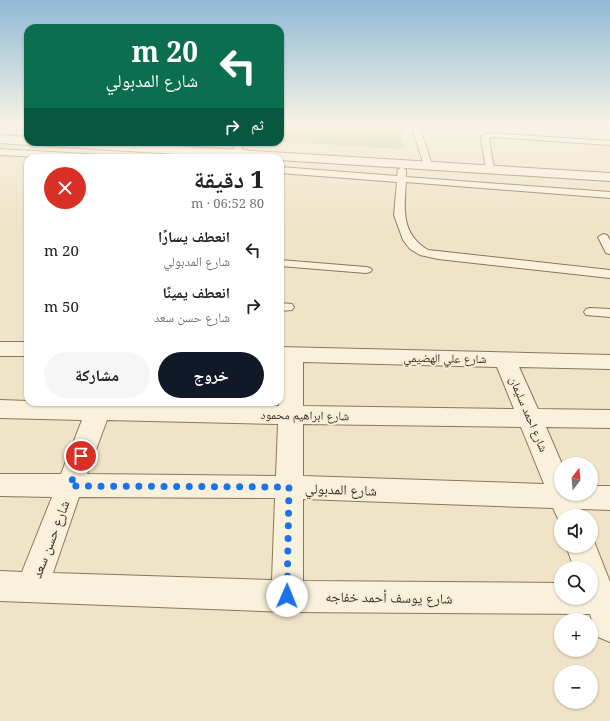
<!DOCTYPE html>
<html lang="ar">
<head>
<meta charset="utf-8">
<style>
  body { margin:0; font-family:"Noto Serif","Noto Naskh Arabic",serif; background:#f6f6f6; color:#202124; direction:rtl; height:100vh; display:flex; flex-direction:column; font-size:15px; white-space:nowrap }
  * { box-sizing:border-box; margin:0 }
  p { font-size:13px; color:#757577 }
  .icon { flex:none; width:22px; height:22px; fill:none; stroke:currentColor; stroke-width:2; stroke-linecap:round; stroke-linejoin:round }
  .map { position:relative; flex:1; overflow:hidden; direction:ltr }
  .details { position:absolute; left:24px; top:154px; width:260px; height:252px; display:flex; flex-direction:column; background:#fff; border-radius:12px; box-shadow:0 1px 3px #0004; direction:rtl }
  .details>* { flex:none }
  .top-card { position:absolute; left:24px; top:24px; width:260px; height:122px; border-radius:12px; box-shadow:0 1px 3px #0004; direction:rtl; background:#0b6e4f; color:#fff; overflow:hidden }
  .needle { width:26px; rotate:16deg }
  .controls { position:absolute; left:554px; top:457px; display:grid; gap:8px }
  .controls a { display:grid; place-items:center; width:44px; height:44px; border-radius:50%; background:#fff; box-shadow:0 1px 3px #0004; font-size:20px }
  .pin { position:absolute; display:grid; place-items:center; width:34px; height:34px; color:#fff; margin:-17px; border:2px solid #fff; border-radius:50%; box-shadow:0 1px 4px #0007 }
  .me { position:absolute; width:44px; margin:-22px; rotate:1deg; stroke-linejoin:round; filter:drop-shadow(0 0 3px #0008) }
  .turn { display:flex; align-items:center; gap:14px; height:84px; padding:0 20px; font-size:18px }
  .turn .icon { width:52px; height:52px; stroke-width:2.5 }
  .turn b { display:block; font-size:28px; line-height:34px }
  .then { display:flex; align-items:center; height:38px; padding:0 20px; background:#0003; gap:8px; font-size:15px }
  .round { display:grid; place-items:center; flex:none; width:42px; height:42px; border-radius:21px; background:#f6f6f6 }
  .summary { display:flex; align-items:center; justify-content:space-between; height:68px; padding:0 20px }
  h1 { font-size:24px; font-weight:800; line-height:30px }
  .primary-button { display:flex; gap:8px; margin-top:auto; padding:8px 20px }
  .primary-button a { flex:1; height:46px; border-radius:24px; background:#111827; color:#fff; font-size:16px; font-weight:800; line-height:46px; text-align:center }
  .primary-button a+a { background:#f6f6f6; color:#202124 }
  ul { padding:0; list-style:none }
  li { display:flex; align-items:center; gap:12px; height:56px; padding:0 20px }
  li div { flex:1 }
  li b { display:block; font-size:15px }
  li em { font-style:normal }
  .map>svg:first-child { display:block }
</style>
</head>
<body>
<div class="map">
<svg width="610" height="721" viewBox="0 0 610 721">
  <rect width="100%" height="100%" fill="#f0e4c8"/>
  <g fill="#c9cf9b">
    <polygon points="300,125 401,125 404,149 280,142 280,130 298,131"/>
    <polygon points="505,125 601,125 604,132"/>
  </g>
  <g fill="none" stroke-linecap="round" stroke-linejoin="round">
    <defs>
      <g id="service">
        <polygon points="411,125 419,125 432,165 431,167 428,168 424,165"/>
        <polygon points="491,133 610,141 610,145 492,137 489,139 494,169 490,172 486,169 481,139 483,135"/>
        <polygon points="231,142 239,142 245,154 244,156 238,156"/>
        <polygon points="0,149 104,155 108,158 60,158 0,155"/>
        <path d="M280,167L397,176L398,170L402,167L406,170V177L610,192V198L406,182C404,210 401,234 428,250L610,270V278L438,259L420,255L410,249L403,240L394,215L397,182L280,173Z"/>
        <polygon points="603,234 607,235 610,240 610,254 606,253 598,237"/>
        <polygon points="280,260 366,267 370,268 372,270 370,272 366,273 280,266"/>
        <polygon points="280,303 292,304 294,307 292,310 280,311"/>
        <polygon points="590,308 610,309 610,317 586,315 584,312 586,309"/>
      </g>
      <g id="minor">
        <polygon points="0,135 28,137 28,142 34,142 28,145 0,143"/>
        <polygon points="42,142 110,142 610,173 610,181 280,160 280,158 241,158 48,146 43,145"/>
        <rect x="0" y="342" width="28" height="14"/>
        <path d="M280,347L610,355V369L519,367L538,409L610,410V428L546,427L562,464H561V494H591V486H610V510L581,509L584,516H561V525L553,508L303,499V581L561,583V598H591V568H574L566,546H591L592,536L610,582V642L598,637L590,614L287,612L0,601V571L22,572L52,497L0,496V474H61L82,420L0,418V400L28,401V402H113L279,406ZM303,362L497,367L514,409L303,406ZM107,420L278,424L276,476L87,474ZM303,424L521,427L544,484L303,476ZM79,497L275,498L272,580L53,573Z"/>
      </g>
    </defs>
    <use href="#service" stroke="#8d765c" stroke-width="2"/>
    <use href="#minor" stroke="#8d765c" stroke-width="2"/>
    <use href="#service" fill="#faf1dc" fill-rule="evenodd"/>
    <use href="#minor" fill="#faf1dc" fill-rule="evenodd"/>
  </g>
  <linearGradient id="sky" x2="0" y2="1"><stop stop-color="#8fbad6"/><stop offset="0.55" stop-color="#f8f3e6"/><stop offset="1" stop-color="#f8f3e6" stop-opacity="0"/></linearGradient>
  <rect width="610" height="226" fill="url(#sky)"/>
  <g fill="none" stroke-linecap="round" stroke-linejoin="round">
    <polyline stroke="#1a73e8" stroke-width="7" stroke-dasharray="0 12.6" points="81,456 70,486 289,487 287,596"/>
  </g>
  <g text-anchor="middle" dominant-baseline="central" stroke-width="4" stroke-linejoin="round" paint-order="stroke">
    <g font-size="12" fill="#3d2e20" stroke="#f7eed8">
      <text transform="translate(445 358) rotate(1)">شارع علي الهضيمي</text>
      <text transform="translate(529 414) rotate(67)">شارع احمد سليمان</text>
      <text transform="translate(305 415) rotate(1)">شارع ابراهيم محمود</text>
    </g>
    <g font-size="14" fill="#3d2e20" stroke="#f7eed8">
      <text transform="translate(341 489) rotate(2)">شارع المدبولي</text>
      <text transform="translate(50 539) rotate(-69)">شارع حسن سعد</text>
      <text transform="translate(389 597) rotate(1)">شارع يوسف أحمد خفاجه</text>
    </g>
  </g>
</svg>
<div class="controls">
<a><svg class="needle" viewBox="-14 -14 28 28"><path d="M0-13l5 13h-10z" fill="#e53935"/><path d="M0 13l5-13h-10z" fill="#757577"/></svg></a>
<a><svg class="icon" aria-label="sound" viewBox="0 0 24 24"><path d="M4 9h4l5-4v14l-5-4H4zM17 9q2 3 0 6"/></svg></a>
<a><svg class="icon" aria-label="search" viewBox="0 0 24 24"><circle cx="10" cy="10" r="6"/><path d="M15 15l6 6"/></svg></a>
<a>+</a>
<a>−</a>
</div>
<div class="pin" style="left:81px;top:456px;background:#d93025"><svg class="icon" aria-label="arrive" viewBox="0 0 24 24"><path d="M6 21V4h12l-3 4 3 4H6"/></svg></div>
<svg class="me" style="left:287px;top:596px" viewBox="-20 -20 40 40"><circle r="19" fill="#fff"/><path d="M0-13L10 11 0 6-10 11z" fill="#1a73e8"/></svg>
<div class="top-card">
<div class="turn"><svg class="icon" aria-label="left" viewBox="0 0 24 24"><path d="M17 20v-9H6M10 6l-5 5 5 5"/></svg><div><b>20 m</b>شارع المدبولي</div></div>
<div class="then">ثم<svg class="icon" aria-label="right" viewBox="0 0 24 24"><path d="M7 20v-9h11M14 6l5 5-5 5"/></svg></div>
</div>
<section class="details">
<div class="summary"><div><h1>1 دقيقة</h1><p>80 m · 06:52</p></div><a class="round" style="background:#d93025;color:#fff"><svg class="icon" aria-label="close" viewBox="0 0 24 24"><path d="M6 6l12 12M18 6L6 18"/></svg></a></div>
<ul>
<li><svg class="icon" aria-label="left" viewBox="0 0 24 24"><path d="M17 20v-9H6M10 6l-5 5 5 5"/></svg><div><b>انعطف يسارًا</b><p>شارع المدبولي</p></div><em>20 m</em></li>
<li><svg class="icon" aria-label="right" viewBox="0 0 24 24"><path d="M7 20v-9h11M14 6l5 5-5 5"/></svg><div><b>انعطف يمينًا</b><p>شارع حسن سعد</p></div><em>50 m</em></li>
</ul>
<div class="primary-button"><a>خروج</a><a>مشاركة</a></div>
</section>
</div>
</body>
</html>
